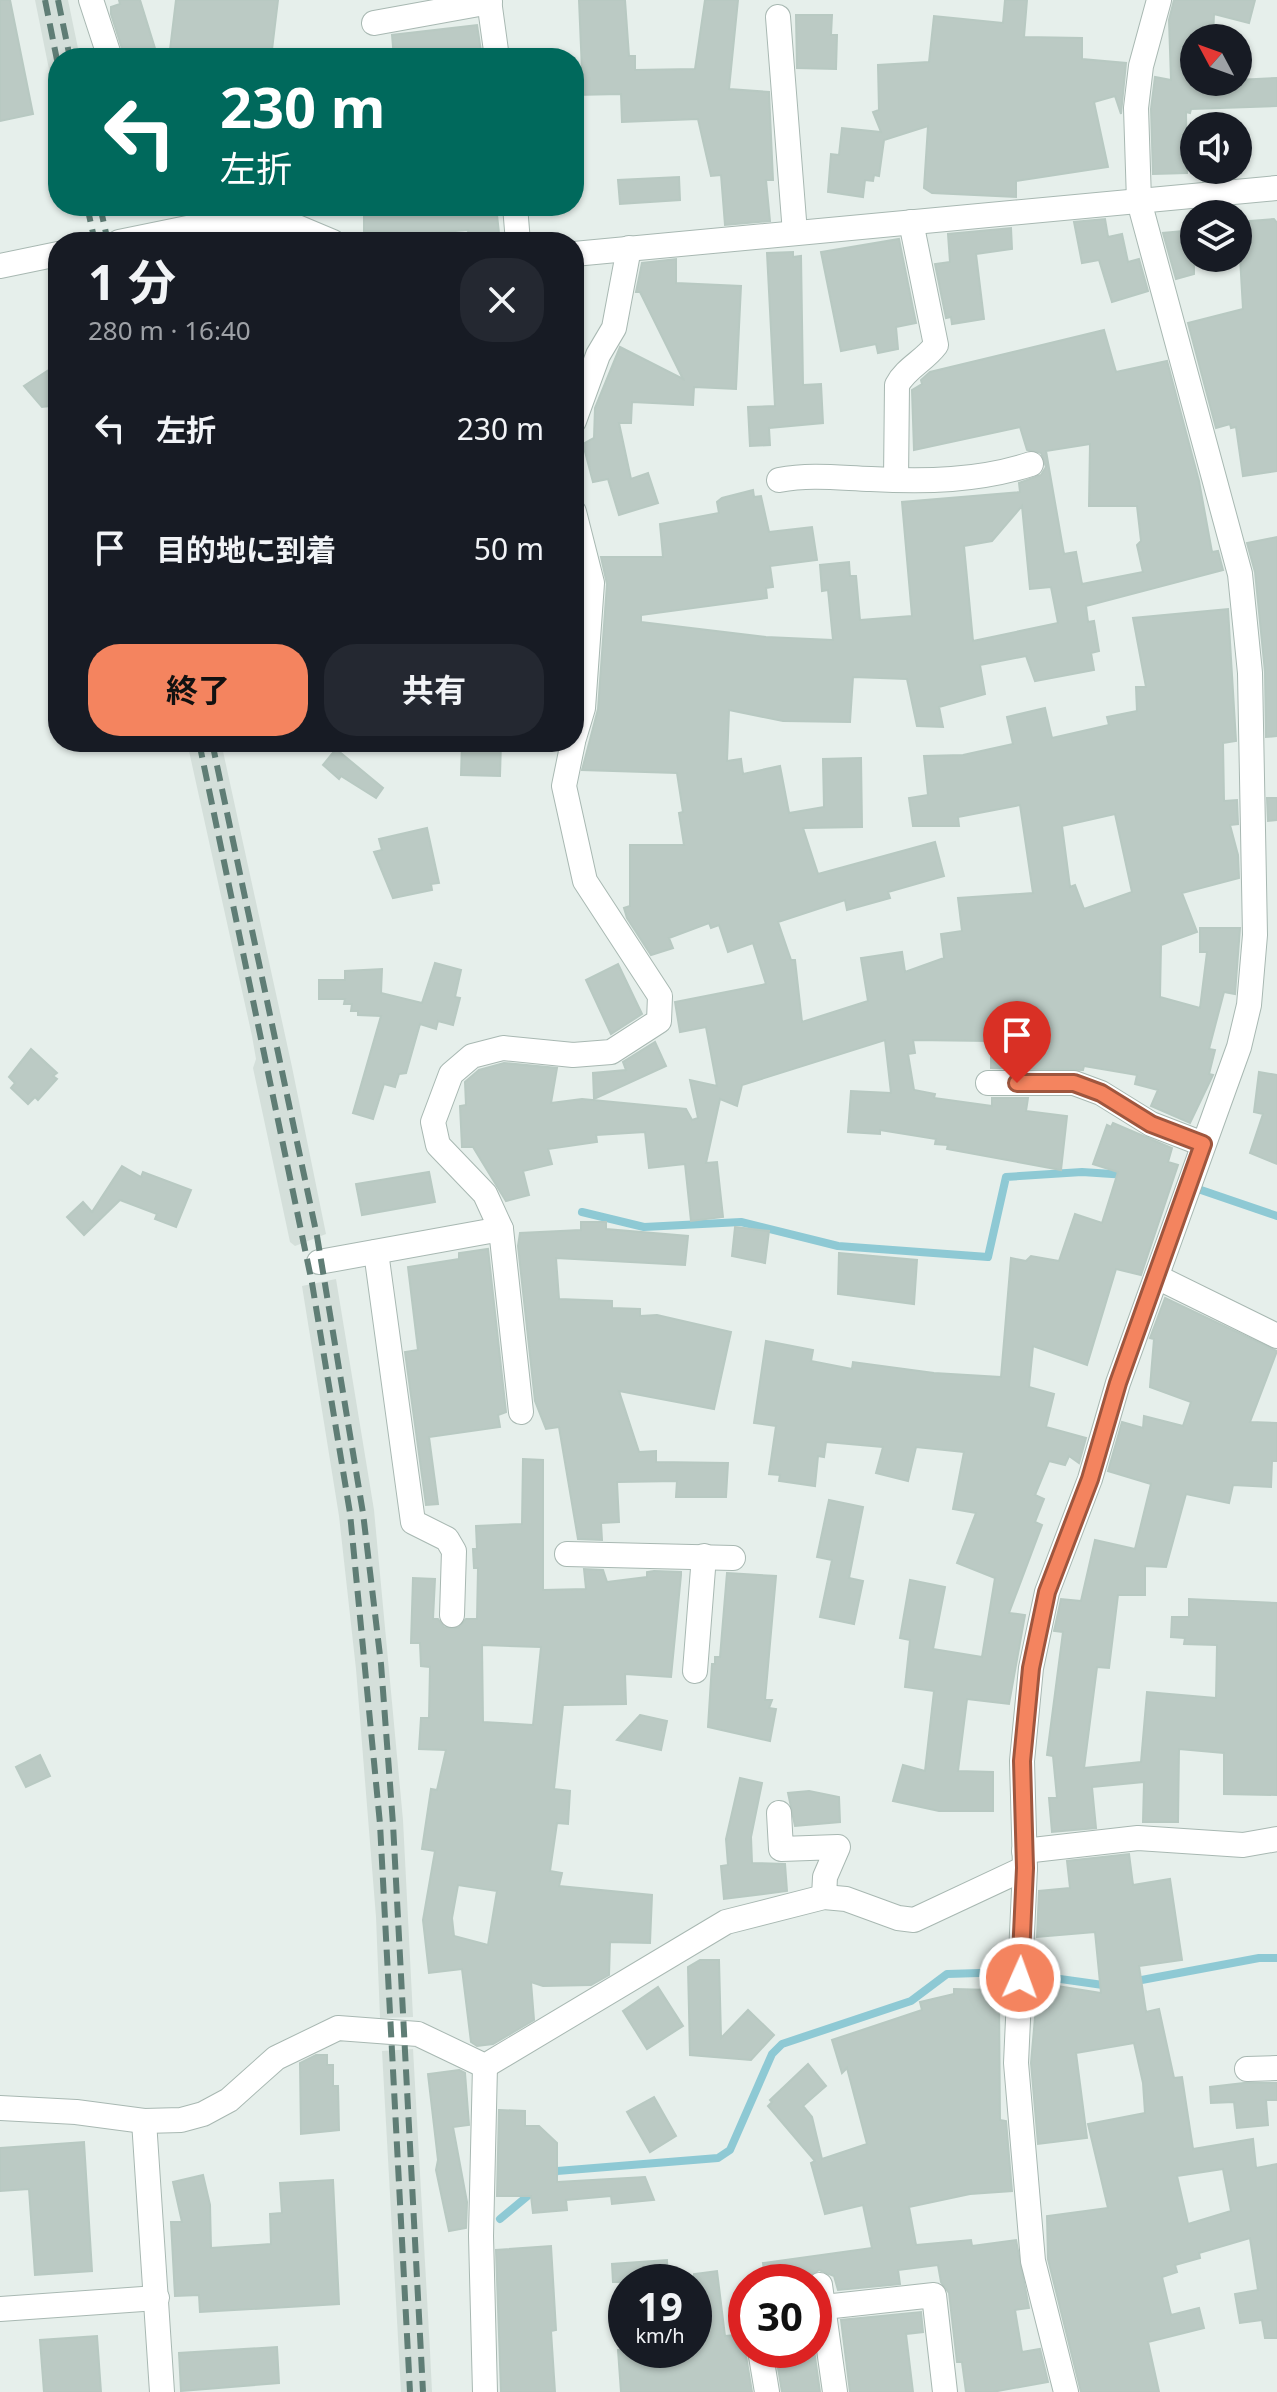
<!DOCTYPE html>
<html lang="ja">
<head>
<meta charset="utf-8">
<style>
  body { margin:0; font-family:"Noto Sans","Noto Sans JP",sans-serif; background:#242831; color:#f1f3f6; height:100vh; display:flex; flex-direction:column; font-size:30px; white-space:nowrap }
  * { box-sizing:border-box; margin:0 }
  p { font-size:26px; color:#9ea1a6 }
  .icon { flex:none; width:44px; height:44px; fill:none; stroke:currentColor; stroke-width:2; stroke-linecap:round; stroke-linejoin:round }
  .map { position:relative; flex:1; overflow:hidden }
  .side { position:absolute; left:48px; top:232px; width:536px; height:520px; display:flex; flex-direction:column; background:#171b24; border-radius:32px; box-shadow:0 2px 6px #0004 }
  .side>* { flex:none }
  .hud { position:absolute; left:48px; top:48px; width:536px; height:168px; border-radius:32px; box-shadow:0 2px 6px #0004; background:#00695c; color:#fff; overflow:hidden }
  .needle { width:52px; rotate:311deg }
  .tools { position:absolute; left:1180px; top:24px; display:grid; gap:16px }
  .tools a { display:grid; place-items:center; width:72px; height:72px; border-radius:50%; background:#171b24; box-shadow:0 2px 6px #0004; font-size:40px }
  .speed { position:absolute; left:608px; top:2264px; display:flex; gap:16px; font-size:40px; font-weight:700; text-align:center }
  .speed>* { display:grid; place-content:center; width:104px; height:104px; border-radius:50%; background:#171b24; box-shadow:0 2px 6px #0004; line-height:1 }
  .speed small { font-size:20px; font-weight:400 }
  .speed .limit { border:12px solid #d22; background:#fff; color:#111 }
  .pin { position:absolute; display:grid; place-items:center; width:68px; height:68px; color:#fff; margin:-82px -34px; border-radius:50% 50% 50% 0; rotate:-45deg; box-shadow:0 0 8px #0007 }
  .pin .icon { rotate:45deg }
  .me { position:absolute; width:88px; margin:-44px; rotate:2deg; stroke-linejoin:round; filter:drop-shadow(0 0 6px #0008) }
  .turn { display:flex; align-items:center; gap:28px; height:168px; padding:0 40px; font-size:36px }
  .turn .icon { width:104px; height:104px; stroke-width:2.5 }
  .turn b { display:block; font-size:56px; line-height:68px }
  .round { display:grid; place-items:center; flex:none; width:84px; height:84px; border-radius:32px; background:#242831 }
  .summary { display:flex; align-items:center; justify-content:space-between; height:136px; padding:0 40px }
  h1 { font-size:48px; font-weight:700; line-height:60px }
  .cta { display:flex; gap:16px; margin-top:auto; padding:16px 40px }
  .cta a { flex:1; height:92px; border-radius:32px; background:#f4845f; color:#111; font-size:32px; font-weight:700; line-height:92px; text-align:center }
  .cta a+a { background:#242831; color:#f1f3f6 }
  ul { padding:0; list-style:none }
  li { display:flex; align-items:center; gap:24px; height:120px; padding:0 40px }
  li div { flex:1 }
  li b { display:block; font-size:30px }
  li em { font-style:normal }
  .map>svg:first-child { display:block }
</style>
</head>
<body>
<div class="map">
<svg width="1277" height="2392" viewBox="0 0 1277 2392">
  <rect width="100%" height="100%" fill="#e6efeb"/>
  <g fill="#d4dfda">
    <polygon points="35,0 68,0 80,58 58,58 57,109"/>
    <polygon points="187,742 221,742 292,1067 326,1234 295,1246 290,1242 253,1068 256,1059 252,1036"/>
    <polygon points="336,1279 374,1510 403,1820 413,2017 380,2018 376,1917 356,1669 339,1516 302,1286"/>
    <polygon points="413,2049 430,2351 432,2392 401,2392 382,2051"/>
  </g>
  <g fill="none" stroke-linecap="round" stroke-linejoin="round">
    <g stroke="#8ec9d4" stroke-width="8">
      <polyline points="1201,1190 1277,1216"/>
      <polyline points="582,1212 644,1227 741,1222 838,1246 988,1257 1006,1177 1082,1172 1127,1175"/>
      <polyline points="1131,1982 1259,1958 1277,1958"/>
      <polyline points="549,2178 557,2171 718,2158 730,2150 772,2054 782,2044 911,2001 947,1974 1011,1972 1110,1986"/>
      <polyline points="500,2219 536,2189"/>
    </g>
  </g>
  <g fill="#bbcac4" stroke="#b8c9c2" stroke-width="2" fill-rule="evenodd">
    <polygon points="0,0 10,0 33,114 0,121"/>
    <polygon points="119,0 140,0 158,58 125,58 111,14 111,7 120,4"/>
    <polygon points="176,0 278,0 271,58 169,58"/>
    <polygon points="579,0 625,0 629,56 635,56 635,70 695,69 705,0 738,0 729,89 769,92 773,180 766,180 770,221 725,225 721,175 711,176 698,119 622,122 621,94 574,95 574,72 582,71"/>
    <polygon points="1005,0 1027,0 1024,37 1082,38 1082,59 1126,63 1121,114 1115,96 1094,102 1108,167 1016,181 1016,197 932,193 924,188 928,126 884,140 879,176 874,175 873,181 865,180 863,197 828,192 831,154 839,155 842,128 881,132 873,112 879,110 878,65 929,62 934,16 1003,23"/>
    <polygon points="1174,0 1255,0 1249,23 1214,14 1213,38 1194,38 1194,82 1277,78 1277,106 1191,109 1190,113 1186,112 1187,173 1153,174 1151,109 1155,77 1171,80 1169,20"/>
    <polygon points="796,15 832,15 831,35 837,35 836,69 797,68"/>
    <polygon points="477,25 482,58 394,58 392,35"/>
    <polygon points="679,177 680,200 620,204 618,180"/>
    <polygon points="364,206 496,206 500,242 469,242 468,230 418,234 364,231"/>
    <polygon points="1105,219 1108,237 1122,234 1128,262 1139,259 1148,291 1112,302 1099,260 1082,263 1074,222"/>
    <polygon points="1274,219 1277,223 1277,471 1243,476 1236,427 1231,428 1230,424 1216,428 1188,323 1243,309 1238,222"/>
    <polygon points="1011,228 1012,249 976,254 984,319 952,324 951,317 946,318 935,264 950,262 948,234"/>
    <polygon points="1194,230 1194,274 1176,279 1163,233"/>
    <polygon points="899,239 916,323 896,327 898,349 878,353 876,344 841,351 821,252"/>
    <polygon points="793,252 793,257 801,256 803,385 821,384 823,423 769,428 770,445 750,446 748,407 775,406 767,253"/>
    <polygon points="676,259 676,283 741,286 736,389 694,387 693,405 632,402 631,423 619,423 631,479 648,473 658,503 619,515 608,479 593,482 583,444 594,438 595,408 620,347 683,379 640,292 636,292 642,263"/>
    <path d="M1104,330L1116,372L1167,361L1199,481L1212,552L1218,551L1223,570L1086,606L1088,622L1094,621L1099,651L1091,653L1094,670L1035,681L1026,656L980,665L985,694L939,707L943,727L917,726L907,679L853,677L850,722L783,721L729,710L727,761L741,759L743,774L780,766L789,813L824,807L823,759L861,758L862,827L803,828L818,874L935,842L944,876L888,892L890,898L847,910L845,900L778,922L791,960H795L802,1022L868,1001L861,958L902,952L905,972L944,958L941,934L962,931L958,898L1033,893L1020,805L958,817L959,826H913L909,798L928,795L924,756L963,755L1013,744L1007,717L1045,708L1052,738L1109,725L1107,717L1137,711L1136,687H1146L1133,618L1228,609L1236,741L1223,743L1224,801L1237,800L1238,824L1230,825L1238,855L1239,878L1182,893L1197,932L1161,945L1160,997L1200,1008L1207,952H1200V928H1240L1235,994L1224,992L1209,1049L1215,1050L1209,1074L1213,1075L1190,1123L1151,1106L1158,1090L1135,1084L1137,1075L1084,1066L1083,1070L991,1068V1041L913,1040L915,1053L908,1054L914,1090L935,1094L934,1098L992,1106V1098H1028L1026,1111L1067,1116L1061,1170L947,1149L948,1145L935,1144L936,1139L880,1130V1134L848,1132L851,1091L891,1093L885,1040L742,1085L737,1106L720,1099L706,1163L717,1162L723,1217L691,1221L685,1164L649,1168L645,1132L596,1135L597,1142L548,1149L552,1164L523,1171L529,1195L506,1201L473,1147H462L460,1106L466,1105L465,1082L479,1070L504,1063L557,1068L551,1103L582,1099L686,1109L692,1120L698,1118L690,1080L717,1086L706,1027L680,1032L675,1002L766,984L753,943L728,952L719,925L711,928L709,923L669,938L673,948L651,955L627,918L624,908L630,906V845H684L679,813L683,812L677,773L582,770L598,709L607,584L601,557H663L660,524L719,513L717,502L722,498L753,490L754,497L761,496L769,532L812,527L817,560L770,566L773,587L766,588L767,598L641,615V622L766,637L833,640L828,590L822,591L820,565L849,562L850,576H856L860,620L912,616L902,502L1020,492L1019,483L1041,475L1046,467L1041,453L1027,450L1020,427L914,450L912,390L922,384L921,380L930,372ZM1090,444L1089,506H1137L1141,541L1137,545L1143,572L1082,584L1076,552L1064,554L1046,451ZM1022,506L1030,589L1051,587L1058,623L973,641L964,546L992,541ZM1115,814L1132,892L1084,909L1075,885L1070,887L1062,826Z"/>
    <polygon points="58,364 58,405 42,407 24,386"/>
    <polygon points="1277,537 1277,736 1266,737 1265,672 1255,572 1247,543"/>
    <polygon points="462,742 501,742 500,776 461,775"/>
    <polygon points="336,749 383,788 376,798 341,776 339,779 323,765"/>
    <polygon points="1267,798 1277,798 1277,820 1268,821"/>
    <polygon points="427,828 439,883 431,884 432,890 393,898 374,852 382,850 379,839"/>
    <polygon points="435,963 461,970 455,997 460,998 453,1025 438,1021 436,1029 420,1024 406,1073 399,1074 395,1087 384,1084 373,1119 353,1113 381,1016 358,1015 358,1011 351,1011 352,1004 344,1004 345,999 319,999 319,980 345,980 345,971 382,969 381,993 422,1003"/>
    <polygon points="618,964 642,1014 611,1034 586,980"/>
    <polygon points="655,1042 666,1066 594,1099 593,1073 626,1070 623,1062"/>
    <polygon points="31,1049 57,1073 53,1076 57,1079 38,1100 35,1097 28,1104 11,1088 15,1083 9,1077"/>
    <polygon points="1259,1072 1277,1075 1277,1164 1250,1153 1263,1114 1254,1112"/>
    <polygon points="1113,1123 1172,1148 1168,1162 1178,1165 1141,1275 1116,1269 1087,1365 1033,1346 1029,1387 1054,1394 1046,1427 1086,1438 1079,1463 1069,1456 1065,1465 1049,1461 1035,1495 1044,1499 1035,1522 1042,1525 1009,1613 1025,1615 1009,1704 967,1699 958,1771 993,1772 993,1811 939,1811 893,1801 903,1765 925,1771 934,1691 905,1687 910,1640 900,1638 910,1580 945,1587 933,1649 982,1657 995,1578 957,1563 976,1513 953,1509 964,1452 916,1447 908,1481 876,1473 883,1447 826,1442 824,1457 818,1456 815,1486 779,1481 780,1475 769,1474 776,1426 754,1423 766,1341 813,1350 811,1361 852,1369 853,1362 934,1373 1001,1377 1011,1258 1026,1261 1031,1256 1059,1261 1075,1214 1102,1223 1118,1172 1093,1164 1107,1125 1111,1127"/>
    <polygon points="122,1166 141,1177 143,1172 191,1190 176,1227 155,1219 157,1214 120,1200 84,1235 67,1217 83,1202 92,1212"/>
    <polygon points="429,1172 435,1202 362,1215 356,1184"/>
    <polygon points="581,1222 606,1222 606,1229 688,1236 685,1265 556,1258 559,1299 612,1301 612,1308 640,1309 640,1316 657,1315 731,1332 714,1409 619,1391 639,1452 656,1451 656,1462 728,1463 726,1497 676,1497 677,1481 617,1482 619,1522 601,1523 602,1540 578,1539 559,1427 546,1429 535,1401 518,1246 520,1233 581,1230"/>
    <polygon points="735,1227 769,1231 765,1263 732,1256"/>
    <polygon points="488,1249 506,1412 498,1415 500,1427 429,1437 438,1504 426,1505 405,1352 418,1350 408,1267 459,1259 459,1253"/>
    <polygon points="839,1253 917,1260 914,1304 838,1294"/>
    <polygon points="1165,1298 1277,1351 1250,1422 1277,1423 1277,1461 1272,1461 1271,1487 1233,1485 1229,1503 1186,1494 1166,1567 1145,1566 1145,1595 1118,1595 1109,1668 1097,1667 1084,1768 1141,1762 1147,1692 1216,1698 1217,1645 1184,1644 1185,1638 1171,1637 1172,1617 1189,1617 1189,1599 1277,1603 1277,1795 1224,1794 1224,1753 1179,1749 1178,1822 1143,1822 1144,1782 1092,1787 1096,1828 1052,1832 1049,1798 1057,1798 1053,1756 1047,1755 1063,1632 1054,1631 1061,1599 1081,1601 1095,1540 1135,1549 1151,1484 1108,1471 1122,1422 1143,1428 1144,1416 1183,1426 1191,1402 1150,1387 1154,1339 1150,1338"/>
    <path d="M523,1459L543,1460V1590L586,1589L584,1569L603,1570L607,1582L647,1577V1572L654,1571L681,1572V1575L671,1677L625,1674L626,1704L563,1705L554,1789L570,1791L568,1824L557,1823L550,1871L562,1873L559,1886L652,1895L650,1943L610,1942L609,1975L591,1985L543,1986L531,1982L534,2020L493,2044L477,2046L471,2042L462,1969L429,1973L423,1920L435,1851L422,1849L431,1789L437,1790L446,1750L419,1749L421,1718H429L430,1667L421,1666L420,1643H411L413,1578L435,1579L433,1619H438L444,1627L458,1628L466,1619H477L478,1568H474L473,1549H477L476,1526L522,1524ZM482,1645L541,1647L533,1725L483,1722ZM458,1885L497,1891L488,1945L454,1936L452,1918Z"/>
    <polygon points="829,1500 863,1507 849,1578 863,1581 854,1624 820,1617 832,1560 817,1557"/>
    <polygon points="727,1573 776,1576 765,1700 772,1700 769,1708 776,1709 770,1741 708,1727 712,1664 715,1664 715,1657 720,1657"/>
    <polygon points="640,1715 667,1721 661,1750 617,1740"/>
    <polygon points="40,1755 50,1776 26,1787 16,1767"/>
    <polygon points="740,1778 762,1783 751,1837 752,1863 785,1864 787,1891 724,1899 721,1866 728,1865 726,1839"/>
    <polygon points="809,1791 839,1797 840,1822 795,1826 788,1793"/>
    <path d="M1129,1854L1133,1885L1170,1879L1182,1960L1139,1966L1146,2012L1159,2009L1174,2078L1182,2077L1193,2149L1253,2139L1256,2168L1277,2164V2338H1265L1262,2320L1240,2323L1235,2294L1258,2290L1250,2238L1199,2253L1200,2258L1175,2265L1177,2272L1162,2277L1171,2315L1199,2308L1204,2328L1148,2342L1159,2392H1081L1048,2259L1047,2216L1108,2208L1088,2124L1145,2113L1143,2083L1134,2043L1076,2053L1087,2138L1038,2144L1031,2063L1038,1983L1101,1993L1095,1932L1037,1937L1039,1891L1070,1888L1067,1861ZM1223,2169L1231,2211L1188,2224L1177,2176Z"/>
    <polygon points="700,1960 719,1960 721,2038 748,2010 774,2035 751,2060 690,2055 688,1967"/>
    <polygon points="658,1987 683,2026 647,2049 623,2011"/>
    <polygon points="954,1989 991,1990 991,1999 999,1999 1000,2120 1006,2121 1012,2191 970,2194 909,2207 916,2245 971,2240 972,2246 1016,2240 1029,2308 1015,2310 1022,2352 1040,2349 1048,2382 992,2392 966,2392 962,2362 957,2362 949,2293 941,2282 938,2265 898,2270 900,2284 838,2290 834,2276 819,2270 806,2280 766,2282 763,2263 872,2248 863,2205 825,2214 811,2163 815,2161 768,2106 772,2102 770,2100 808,2064 826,2086 803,2106 812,2117 822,2159 867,2144 847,2068 842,2073 832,2040 922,2010 920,2002 954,1994"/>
    <polygon points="316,2055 327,2055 327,2065 333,2065 333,2086 338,2086 339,2130 301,2134 300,2063"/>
    <polygon points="459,2070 465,2073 469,2125 453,2127 467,2202 466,2228 449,2231 436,2170 438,2160 428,2074"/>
    <polygon points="1244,2083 1277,2083 1277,2100 1266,2100 1268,2125 1237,2128 1234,2102 1211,2103 1210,2087"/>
    <polygon points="654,2097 676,2136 650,2152 627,2112"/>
    <polygon points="499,2110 525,2111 525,2126 539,2126 557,2143 557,2182 645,2177 654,2200 612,2204 611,2196 566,2200 567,2210 533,2213 531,2196 497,2196"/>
    <polygon points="84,2142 92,2271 35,2275 29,2189 0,2191 0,2148"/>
    <polygon points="203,2175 210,2205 211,2248 271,2244 270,2214 282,2213 280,2183 333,2180 339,2304 200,2312 199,2295 175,2296 171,2222 182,2222 173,2182"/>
    <polygon points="551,2246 556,2330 551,2331 555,2392 501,2392 496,2250"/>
    <polygon points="667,2260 668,2282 613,2282 612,2264"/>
    <polygon points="717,2271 725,2336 735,2335 736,2347 743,2346 745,2350 752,2392 621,2392 618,2350 696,2350 694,2274"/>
    <polygon points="921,2312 923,2332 906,2334 913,2392 850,2392 841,2320"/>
    <polygon points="97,2336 101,2392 44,2392 40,2340"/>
    <polygon points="277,2347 279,2383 181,2391 179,2353"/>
    <polygon points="775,2350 814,2350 820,2392 782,2392"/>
  </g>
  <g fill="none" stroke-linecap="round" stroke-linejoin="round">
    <defs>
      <g id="minor">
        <polyline points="91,0 110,58"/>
        <polyline points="489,0 497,58"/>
        <polyline points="778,17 795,233"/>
        <polyline points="374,23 490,2"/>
        <polyline points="515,206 518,242"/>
        <polyline points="119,242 202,225 283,221 333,242"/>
        <polyline points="574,254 1277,188"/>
        <polyline points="0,266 58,254"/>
        <polyline points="574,421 598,355 614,328 629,248"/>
        <path d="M779,480C811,474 840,478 871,479C925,482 979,481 1031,464"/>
        <path d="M896,480L897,385C906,368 924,361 936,345L911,222"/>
        <polyline points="574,512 592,583 583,708 574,738"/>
        <polyline points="988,1083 1074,1083 1101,1093 1151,1124 1203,1144"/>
        <polyline points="501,1229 485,1194 438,1145 433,1122 451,1074 472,1056 503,1048 573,1055 611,1052 659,1021 660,996 585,881 564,786 573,742"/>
        <polyline points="376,1252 413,1522 447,1539 454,1551 452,1615"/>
        <polyline points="319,1262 501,1229 521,1412"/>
        <polyline points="1157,1277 1277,1336"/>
        <polyline points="567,1554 733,1558"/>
        <polyline points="695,1671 704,1556"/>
        <polyline points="779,1813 781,1849 838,1847 825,1877 824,1897"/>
        <polyline points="1024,1851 1138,1838 1243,1845 1277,1839"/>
        <polyline points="1247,2069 1277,2068"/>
        <polyline points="0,2108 76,2112 144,2121 181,2120 203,2114 229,2100 276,2058 338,2028 418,2034 485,2066 726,1922 824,1897 846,1899 898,1918 914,1920 1025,1868"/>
        <polyline points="144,2121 162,2392"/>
        <polyline points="820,2285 835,2392"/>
        <polyline points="824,2307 934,2295 945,2392"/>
        <polyline points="0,2309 157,2298"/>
        <polyline points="760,2350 767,2392"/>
        <polyline points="485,2392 481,2236 485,2066"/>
        <polyline points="1066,2392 1033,2261 1016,2063 1025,1868 1022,1761 1031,1668 1047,1592 1090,1479 1118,1383 1239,1047 1249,1005 1255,935 1250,673 1240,574 1139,201 1136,108 1141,66 1159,0"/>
      </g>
    </defs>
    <use href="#minor" stroke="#a8b8b2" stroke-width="26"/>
    <use href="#minor" stroke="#fff" stroke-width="24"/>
    <g stroke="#5f7d75" stroke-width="6" stroke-dasharray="16 8" stroke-linecap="butt">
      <polyline points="45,0 58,65"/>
      <polyline points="58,0 70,58"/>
      <polyline points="87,206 95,242"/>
      <polyline points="100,206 108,242"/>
      <polyline points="199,742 312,1283 350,1513 380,1824 410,2392"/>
      <polyline points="212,742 317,1236 363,1513 381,1664 393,1824 423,2392"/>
    </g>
  </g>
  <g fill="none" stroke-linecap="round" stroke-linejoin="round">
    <defs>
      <polyline id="route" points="1017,1083 1074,1083 1101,1093 1151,1124 1203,1144 1118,1383 1090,1479 1047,1592 1031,1668 1022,1761 1025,1868 1020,1978"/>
    </defs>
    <use href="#route" stroke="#9f563e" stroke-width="20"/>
    <use href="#route" stroke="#f4845f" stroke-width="14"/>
  </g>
</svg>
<div class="tools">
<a><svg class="needle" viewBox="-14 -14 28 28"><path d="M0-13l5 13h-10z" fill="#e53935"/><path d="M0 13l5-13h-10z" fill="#9ea1a6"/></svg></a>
<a><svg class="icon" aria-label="sound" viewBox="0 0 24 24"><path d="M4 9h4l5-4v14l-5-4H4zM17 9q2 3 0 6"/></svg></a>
<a><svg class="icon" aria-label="layers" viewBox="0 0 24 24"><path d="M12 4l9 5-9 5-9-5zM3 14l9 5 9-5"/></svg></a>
</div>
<div class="speed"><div>19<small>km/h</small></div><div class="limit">30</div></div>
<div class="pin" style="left:1017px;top:1083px;background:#d93025"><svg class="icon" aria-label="arrive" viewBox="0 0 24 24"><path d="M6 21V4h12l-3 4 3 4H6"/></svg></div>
<svg class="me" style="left:1020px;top:1978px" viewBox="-20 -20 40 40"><circle r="17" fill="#f4845f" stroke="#fff" stroke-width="3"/><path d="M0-11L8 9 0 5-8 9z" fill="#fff"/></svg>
<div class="hud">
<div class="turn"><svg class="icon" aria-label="left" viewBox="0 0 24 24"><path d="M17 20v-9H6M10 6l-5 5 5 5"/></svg><div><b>230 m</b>左折</div></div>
</div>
<section class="side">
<div class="summary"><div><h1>1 分</h1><p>280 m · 16:40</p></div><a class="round"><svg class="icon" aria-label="close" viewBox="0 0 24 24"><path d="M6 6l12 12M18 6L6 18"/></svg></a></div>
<ul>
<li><svg class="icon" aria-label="left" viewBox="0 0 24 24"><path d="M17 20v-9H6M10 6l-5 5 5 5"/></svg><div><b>左折</b></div><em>230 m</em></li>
<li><svg class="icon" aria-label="arrive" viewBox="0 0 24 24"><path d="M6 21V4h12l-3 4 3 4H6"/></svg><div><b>目的地に到着</b></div><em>50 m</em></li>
</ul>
<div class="cta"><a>終了</a><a>共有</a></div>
</section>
</div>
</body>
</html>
